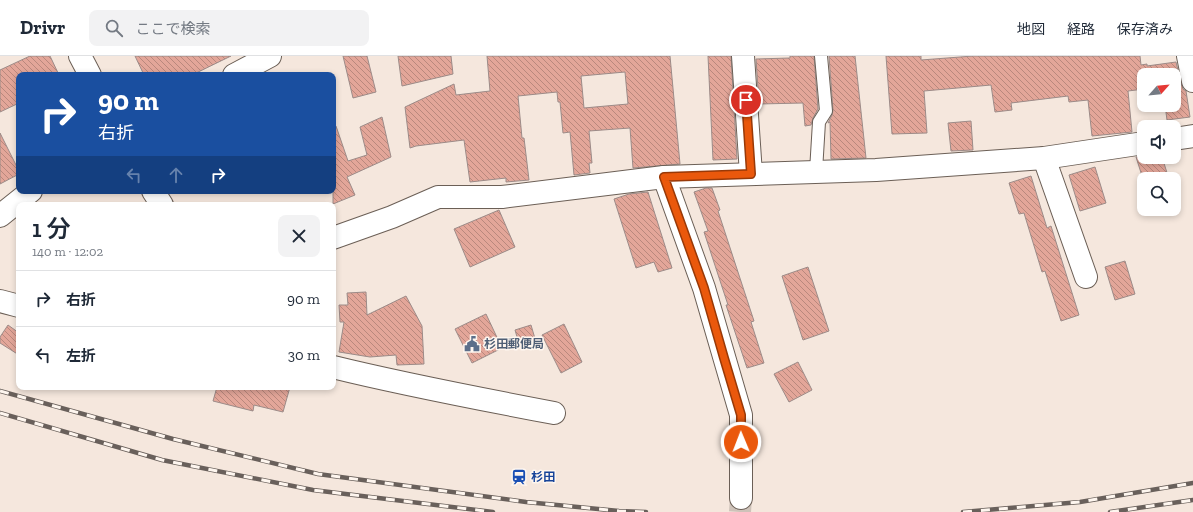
<!DOCTYPE html>
<html lang="ja">
<head>
<meta charset="utf-8">
<style>
  body { margin:0; font-family:"Zilla Slab","Noto Sans JP",serif; background:#f2f2f3; color:#1f2937; height:100vh; display:flex; flex-direction:column; font-size:15px; white-space:nowrap }
  * { box-sizing:border-box; margin:0 }
  p { font-size:13px; color:#747a83 }
  .icon { flex:none; width:22px; height:22px; fill:none; stroke:currentColor; stroke-width:2; stroke-linecap:round; stroke-linejoin:round }
  .map { position:relative; flex:1; overflow:hidden }
  .drawer { position:absolute; left:16px; top:146px; width:320px; height:188px; display:flex; flex-direction:column; background:#fff; border-radius:8px; box-shadow:0 2px 6px #0003 }
  .drawer>* { flex:none }
  .top-card { position:absolute; left:16px; top:16px; width:320px; height:122px; border-radius:8px; box-shadow:0 2px 6px #0003; background:#1a4fa0; color:#fff; overflow:hidden }
  .needle { width:26px; rotate:63deg }
  .controls { position:absolute; left:1137px; top:12px; display:grid; gap:8px }
  .controls a { display:grid; place-items:center; width:44px; height:44px; border-radius:8px; background:#fff; box-shadow:0 2px 6px #0003; font-size:20px }
  .pin { position:absolute; display:grid; place-items:center; width:34px; height:34px; color:#fff; margin:-17px; border:2px solid #fff; border-radius:50%; box-shadow:0 1px 4px #0007 }
  .me { position:absolute; width:44px; margin:-22px; rotate:359deg; stroke-linejoin:round; filter:drop-shadow(0 0 3px #0008) }
  .turn { display:flex; align-items:center; gap:14px; height:84px; padding:0 16px; font-size:18px }
  .turn .icon { width:52px; height:52px; stroke-width:2.5 }
  .turn b { display:block; font-size:28px; line-height:34px }
  .lanes { display:flex; align-items:center; height:38px; padding:0 16px; background:#0003; justify-content:center; gap:20px; direction:ltr }
  .lanes .off { opacity:.35 }
  .round { display:grid; place-items:center; flex:none; width:42px; height:42px; border-radius:8px; background:#f2f2f3 }
  .overview { display:flex; align-items:center; justify-content:space-between; height:68px; padding:0 16px }
  h1 { font-size:24px; font-weight:600; line-height:30px }
  ul { padding:0; list-style:none }
  li { display:flex; align-items:center; gap:12px; height:56px; padding:0 16px; border-top:1px solid #e0e1e3 }
  li div { flex:1 }
  li b { display:block; font-size:15px }
  li em { font-style:normal }
  header { display:flex; align-items:center; gap:24px; box-sizing:border-box; height:56px; padding:0 20px; background:#fff; border-bottom:1px solid #e0e1e3 }
  header strong { font-size:19px }
  nav { display:flex; gap:22px; margin-inline-start:auto; font-size:14px }
  .search { width:280px; height:36px; background:#f2f2f3; display:flex; align-items:center; gap:10px; box-sizing:border-box; padding:0 14px; border-radius:8px; color:#747a83; font-size:15px }
  .map>svg:first-child { display:block }
</style>
</head>
<body>
<header>
<strong>Drivr</strong>
<div class="search"><svg class="icon" aria-label="search" viewBox="0 0 24 24"><circle cx="10" cy="10" r="6"/><path d="M15 15l6 6"/></svg>ここで検索</div>
<nav><a>地図</a><a>経路</a><a>保存済み</a></nav>
</header>
<div class="map">
<svg width="1193" height="456" viewBox="0 0 1193 456">
  <defs>
    <pattern id="building-back-hatch" width="6" height="6" patternUnits="userSpaceOnUse"><rect width="6" height="6" fill="#e3a699"/><path d="M-1 5l2 2M0 0l6 6M5-1l2 2" fill="none" stroke="#b9887d"/></pattern>
  </defs>
  <rect width="100%" height="100%" fill="#f5e7dd"/>
  <g fill="url(#building-back-hatch)" stroke="#9c8b88" fill-rule="evenodd">
    <polygon points="30,0 50,0 59,19 19,19 19,47 0,56 0,14"/>
    <polygon points="135,0 231,0 192,19 144,19"/>
    <polygon points="343,0 367,0 376,36 353,42"/>
    <polygon points="398,0 451,0 453,18 402,30"/>
    <path d="M487,0H670L680,108L633,112L630,72L589,75L592,107H589L590,117L574,119L570,76L563,77L560,46H558L557,36L518,40L522,82H524L529,124L506,126V122L470,126L464,84L416,90L410,92L405,51L454,28L456,39L490,35ZM625,16L628,48L584,52L581,20Z"/>
    <polygon points="708,0 731,0 737,103 713,104"/>
    <polygon points="790,0 814,0 818,53 813,62 811,69 805,70 803,47 759,48 756,3 790,2"/>
    <polygon points="829,0 855,0 866,102 831,103 830,66 828,67 832,59 833,54"/>
    <polygon points="886,0 921,0 921,4 973,0 1140,0 1141,9 1147,8 1147,10 1176,6 1181,27 1183,33 1186,35 1190,61 1167,64 1165,49 1174,49 1174,19 1144,19 1144,33 1128,35 1132,76 1092,80 1088,44 1069,46 1068,40 1011,47 1012,54 995,56 991,29 924,35 927,77 892,78"/>
    <polygon points="382,61 391,101 347,121 355,139 333,148 333,71 336,70 348,105 367,99 360,71"/>
    <polygon points="971,65 973,94 951,95 948,67"/>
    <polygon points="0,77 19,115 19,118 0,128"/>
    <polygon points="1136,101 1162,101 1169,123 1143,123"/>
    <polygon points="1095,111 1106,147 1080,155 1069,119"/>
    <polygon points="1031,120 1047,172 1051,170 1079,259 1061,265 1045,215 1042,216 1024,157 1019,158 1009,127"/>
    <polygon points="706,132 712,132 720,154 718,155 754,265 751,266 764,307 747,312 726,249 728,249 704,176 708,175 694,136"/>
    <polygon points="648,136 672,212 658,216 654,206 636,212 614,143 629,138"/>
    <polygon points="499,154 515,191 470,211 454,173"/>
    <polygon points="1125,205 1135,238 1115,244 1105,211"/>
    <polygon points="808,211 829,275 803,284 782,220"/>
    <polygon points="366,236 367,259 406,240 422,270 424,308 397,309 396,299 370,301 339,296 344,266 340,266 339,249 348,249 347,237"/>
    <polygon points="486,258 502,292 472,307 455,273"/>
    <polygon points="564,268 582,306 561,317 542,279"/>
    <polygon points="8,269 19,277 19,299 0,287 0,281"/>
    <polygon points="531,269 536,286 520,291 515,274"/>
    <polygon points="798,306 812,334 789,346 774,318"/>
    <polygon points="217,331 290,331 283,356 254,349 253,355 213,345"/>
  </g>
  <g fill="none" stroke-linecap="round" stroke-linejoin="round">
    <polyline stroke="#cec2b9" stroke-width="22" stroke-dasharray="22 11" stroke-linecap="butt" points="740,456 741,442"/>
    <defs>
      <polyline id="lane" points="816,115 819,66 826,55 821,0"/>
      <g id="street">
        <polyline points="743,0 751,118"/>
        <polyline points="1188,0 1193,25"/>
        <polyline points="1174,83 1193,80"/>
        <polyline points="1044,102 1086,221"/>
        <polyline points="664,121 704,232 741,359 741,442"/>
        <polyline points="153,135 162,149"/>
        <polyline points="333,182 392,161 438,141 502,141 664,121 876,114 1044,102 1144,87"/>
        <polyline points="0,245 19,250"/>
        <path d="M333,311C406,329 480,343 554,357"/>
      </g>
      <g id="secondary">
        <polyline points="80,0 90,19"/>
        <polyline points="234,19 270,0"/>
        <polyline points="0,160 31,135"/>
      </g>
    </defs>
    <use href="#lane" stroke="#6b5f56" stroke-width="14"/>
    <use href="#street" stroke="#6b5f56" stroke-width="24"/>
    <use href="#secondary" stroke="#6b5f56" stroke-width="24"/>
    <use href="#lane" stroke="#fff" stroke-width="12"/>
    <use href="#street" stroke="#fff" stroke-width="22"/>
    <use href="#secondary" stroke="#fff" stroke-width="22"/>
    <defs>
      <g id="rail">
        <polyline points="0,335 173,383 318,418 526,446 619,455 646,456"/>
        <polyline points="0,357 162,404 313,434 493,456"/>
        <polyline points="963,456 1080,446 1193,427"/>
        <polyline points="1110,456 1193,444"/>
      </g>
    </defs>
    <use href="#rail" stroke="#69605b" stroke-width="4.5"/>
    <use href="#rail" stroke="#fef6ef" stroke-width="3" stroke-dasharray="9" stroke-linecap="butt"/>
  </g>
  <g fill="none" stroke-linecap="round" stroke-linejoin="round">
    <defs>
      <polyline id="route" points="741,386 741,359 724,302 704,232 664,121 751,118 746,44"/>
    </defs>
    <use href="#route" stroke="#983908" stroke-width="10"/>
    <use href="#route" stroke="#ea580c" stroke-width="7"/>
  </g>
  <defs>
    <symbol id="civic-bare" viewBox="-9 -9 18 18"><path d="M-.6-6.5H3V-4.5H.6V-3L4-1V1h2V6H-6V1h2V-1L-.6-3ZM-1.2 2.5V6h2.4V2.5Z" fill="#5c6f8a" stroke="#fef6ef" stroke-width="2.5" paint-order="stroke"/></symbol>
    <symbol id="station-bare" viewBox="-9 -9 18 18"><path d="M-3-6H3Q5-6 5-4V2Q5 4 3 4L4.5 6H3L1.5 4h-3L-3 6H-4.5L-3 4Q-5 4-5 2V-4Q-5-6-3-6ZM-3.5-4v3h7v-3ZM-3.5 1v1.5H-2V1ZM2 1v1.5H3.5V1Z" fill="#1a4fb4" stroke="#fef6ef" stroke-width="2.5" paint-order="stroke"/></symbol>
  </defs>
  <g fill-rule="evenodd">
    <use href="#civic-bare" x="461" y="277" width="22" height="22"/>
    <use href="#station-bare" x="508" y="410" width="22" height="22"/>
  </g>
  <g text-anchor="middle" dominant-baseline="central" stroke-width="3" stroke-linejoin="round" paint-order="stroke">
    <g font-size="12" font-weight="bold" fill="#4e5e75" stroke="#fef6ef" text-anchor="start">
      <text x="484" y="288">杉田郵便局</text>
    </g>
    <g font-size="12" font-weight="bold" fill="#164399" stroke="#fef6ef" text-anchor="start">
      <text x="531" y="421">杉田</text>
    </g>
  </g>
</svg>
<div class="controls">
<a><svg class="needle" viewBox="-14 -14 28 28"><path d="M0-13l5 13h-10z" fill="#e53935"/><path d="M0 13l5-13h-10z" fill="#747a83"/></svg></a>
<a><svg class="icon" aria-label="sound" viewBox="0 0 24 24"><path d="M4 9h4l5-4v14l-5-4H4zM17 9q2 3 0 6"/></svg></a>
<a><svg class="icon" aria-label="search" viewBox="0 0 24 24"><circle cx="10" cy="10" r="6"/><path d="M15 15l6 6"/></svg></a>
</div>
<div class="pin" style="left:746px;top:44px;background:#d93025"><svg class="icon" aria-label="arrive" viewBox="0 0 24 24"><path d="M6 21V4h12l-3 4 3 4H6"/></svg></div>
<svg class="me" style="left:741px;top:386px" viewBox="-20 -20 40 40"><circle r="17" fill="#ea580c" stroke="#fff" stroke-width="3"/><path d="M0-11L8 9 0 5-8 9z" fill="#fff"/></svg>
<div class="top-card">
<div class="turn"><svg class="icon" aria-label="right" viewBox="0 0 24 24"><path d="M7 20v-9h11M14 6l5 5-5 5"/></svg><div><b>90 m</b>右折</div></div>
<div class="lanes"><svg class="icon off" aria-label="left" viewBox="0 0 24 24"><path d="M17 20v-9H6M10 6l-5 5 5 5"/></svg><svg class="icon off" aria-label="ahead" viewBox="0 0 24 24"><path d="M12 20V5M6 11l6-6 6 6"/></svg><svg class="icon" aria-label="right" viewBox="0 0 24 24"><path d="M7 20v-9h11M14 6l5 5-5 5"/></svg></div>
</div>
<section class="drawer">
<div class="overview"><div><h1>1 分</h1><p>140 m · 12:02</p></div><a class="round"><svg class="icon" aria-label="close" viewBox="0 0 24 24"><path d="M6 6l12 12M18 6L6 18"/></svg></a></div>
<ul>
<li><svg class="icon" aria-label="right" viewBox="0 0 24 24"><path d="M7 20v-9h11M14 6l5 5-5 5"/></svg><div><b>右折</b></div><em>90 m</em></li>
<li><svg class="icon" aria-label="left" viewBox="0 0 24 24"><path d="M17 20v-9H6M10 6l-5 5 5 5"/></svg><div><b>左折</b></div><em>30 m</em></li>
</ul>
</section>
</div>
</body>
</html>
